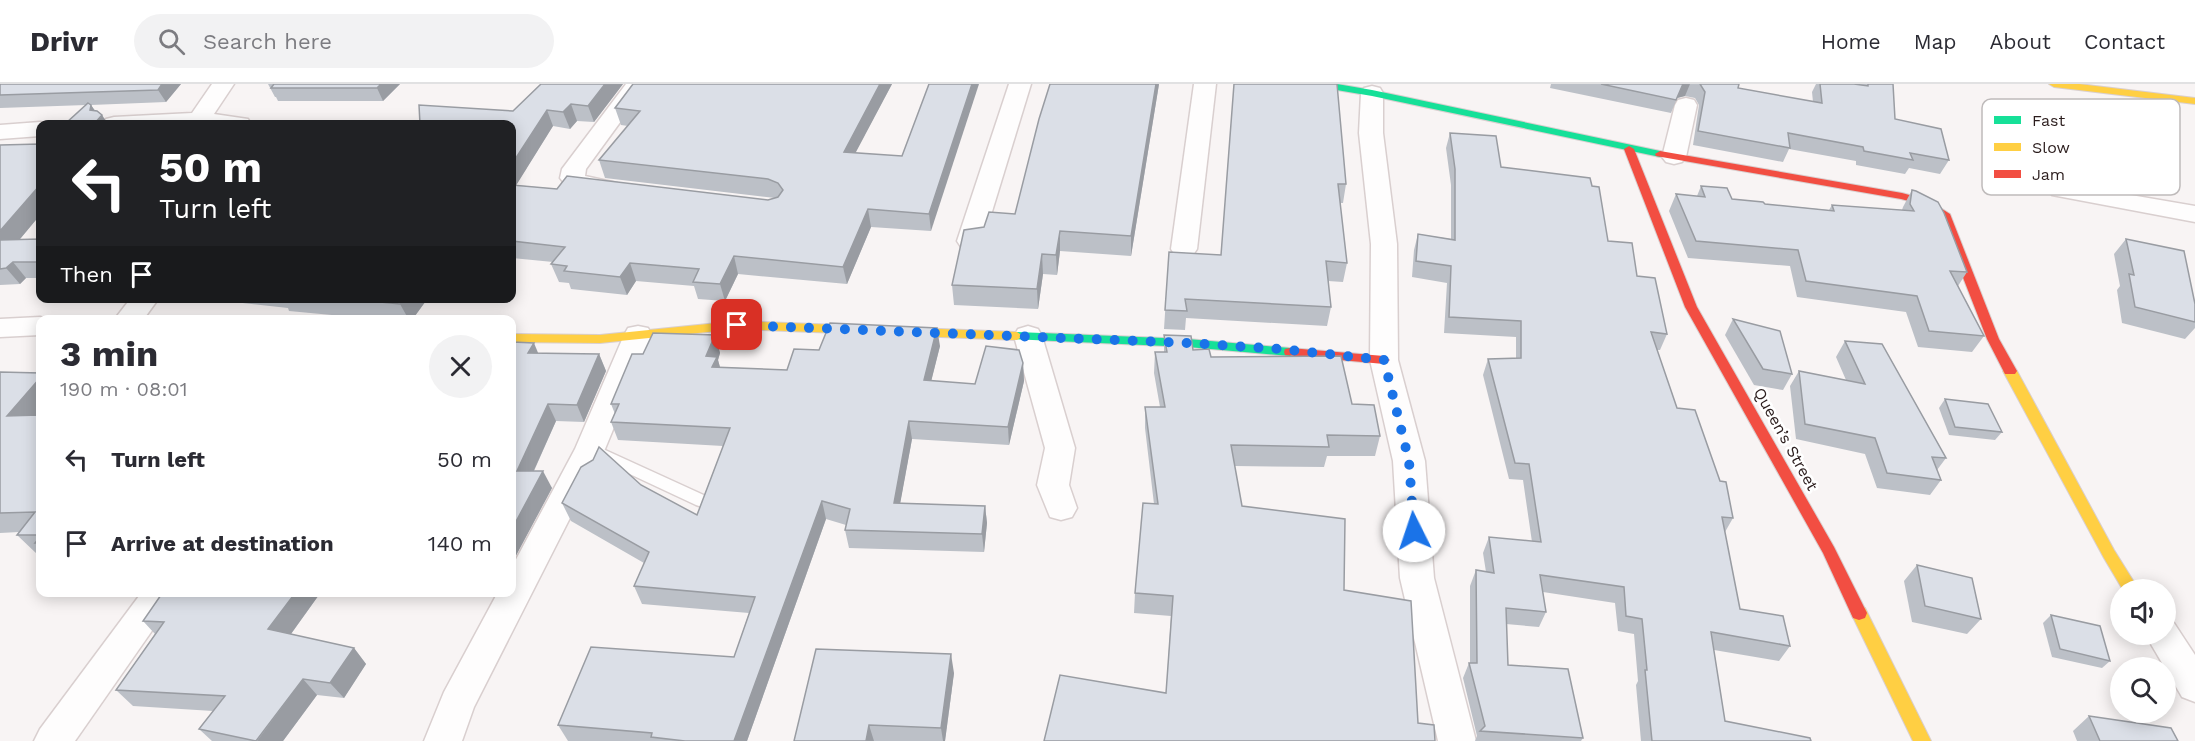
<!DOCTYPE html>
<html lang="en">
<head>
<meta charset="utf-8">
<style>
  body { margin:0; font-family:"Work Sans",sans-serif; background:#f2f2f3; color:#2b2b33; height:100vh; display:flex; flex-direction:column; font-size:22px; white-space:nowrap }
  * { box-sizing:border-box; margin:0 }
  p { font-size:20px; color:#7c7c81 }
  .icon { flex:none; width:33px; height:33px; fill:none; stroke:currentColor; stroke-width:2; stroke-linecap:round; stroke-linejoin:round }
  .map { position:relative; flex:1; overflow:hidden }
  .side { position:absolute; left:36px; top:231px; width:480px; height:282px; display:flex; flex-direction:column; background:#fff; border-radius:12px; box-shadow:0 3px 15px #0003 }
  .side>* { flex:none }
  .guide { position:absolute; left:36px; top:36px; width:480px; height:183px; border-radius:12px; box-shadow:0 3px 15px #0003; background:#202124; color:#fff; overflow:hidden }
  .tools { position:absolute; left:2110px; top:495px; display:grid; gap:12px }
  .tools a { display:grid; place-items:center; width:66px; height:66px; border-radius:50%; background:#fff; box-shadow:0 3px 15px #0003; font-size:30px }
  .pin { position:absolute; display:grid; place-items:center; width:51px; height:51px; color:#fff; margin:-26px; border-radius:12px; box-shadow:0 3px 9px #0006 }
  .me { position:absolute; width:66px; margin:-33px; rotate:356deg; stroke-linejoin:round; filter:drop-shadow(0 0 4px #0008) }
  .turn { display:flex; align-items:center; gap:21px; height:126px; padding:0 24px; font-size:27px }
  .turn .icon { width:78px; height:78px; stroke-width:2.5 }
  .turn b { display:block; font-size:42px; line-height:51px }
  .then { display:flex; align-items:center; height:57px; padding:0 24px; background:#0003; gap:12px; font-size:22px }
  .round { display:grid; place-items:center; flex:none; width:63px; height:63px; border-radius:32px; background:#f2f2f3 }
  .headline { display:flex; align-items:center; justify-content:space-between; height:102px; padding:0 24px }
  h1 { font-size:36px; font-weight:700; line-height:45px }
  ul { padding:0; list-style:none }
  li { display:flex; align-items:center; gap:18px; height:84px; padding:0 24px }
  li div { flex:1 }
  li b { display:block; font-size:22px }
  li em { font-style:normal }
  header { display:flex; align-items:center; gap:36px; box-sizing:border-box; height:84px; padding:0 30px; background:#fff; border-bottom:2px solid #e1e1e2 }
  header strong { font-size:28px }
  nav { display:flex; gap:33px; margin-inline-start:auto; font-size:21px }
  .search { width:420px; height:54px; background:#f2f2f3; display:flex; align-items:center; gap:15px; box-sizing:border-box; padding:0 21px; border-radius:33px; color:#7c7c81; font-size:22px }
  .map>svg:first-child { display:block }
</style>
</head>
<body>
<header>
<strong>Drivr</strong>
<div class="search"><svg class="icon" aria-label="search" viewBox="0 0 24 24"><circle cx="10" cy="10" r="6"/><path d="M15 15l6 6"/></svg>Search here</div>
<nav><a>Home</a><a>Map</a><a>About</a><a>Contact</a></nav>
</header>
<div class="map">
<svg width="2195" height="657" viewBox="0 0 2195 657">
  <rect width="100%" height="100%" fill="#f8f4f4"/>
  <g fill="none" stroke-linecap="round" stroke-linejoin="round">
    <defs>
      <polygon id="lane" points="592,360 708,413 710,417 708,421 702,423 696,421 587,370 584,366 587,362"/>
      <g id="street">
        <polygon points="212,0 234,0 214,30 248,35 251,40 102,40 106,35 114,33 192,29"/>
        <path d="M626,0H648L586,85L585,92L617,99L620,104L617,109C598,114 571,111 560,94L562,85Z"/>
        <polygon points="1009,0 1031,0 983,157 979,163 970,165 961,163 957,157"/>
        <polygon points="1194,0 1216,0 1197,165 1193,171 1184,173 1175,171 1171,165"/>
        <polygon points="1372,2 1380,4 1383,9 1383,49 1397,160 1398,276 1425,377 1434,494 1476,657 1438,657 1400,494 1393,377 1370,276 1371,160 1359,49 1361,9 1364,4"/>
        <polygon points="1686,14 1694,16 1697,21 1686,73 1682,78 1674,80 1666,78 1662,73 1675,21 1678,16"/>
        <polygon points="40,38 49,40 40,40 40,52 0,55 0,41"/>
        <polygon points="2061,99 2195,122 2195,138 2052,111 2049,106 2052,101"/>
        <polygon points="131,214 159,214 143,236 114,236"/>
        <polygon points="40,233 50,236 40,236 40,251 0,253 0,235"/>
        <polygon points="638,242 648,244 652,251 605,365 474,623 462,657 424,657 444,608 498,508 512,508 512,483 575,365 624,251 628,244"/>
        <polygon points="1028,242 1038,245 1042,252 1075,364 1069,401 1077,424 1072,433 1061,436 1050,433 1037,401 1045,364 1014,252 1018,245"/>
        <polygon points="142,508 179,508 75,657 34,657 40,645"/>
        <polygon points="2166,536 2174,539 2195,571 2195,618 2182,613 2145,550 2166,550"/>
      </g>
      <g id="fast">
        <polygon points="1314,0 1337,0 1372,6 1660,67 1665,70 1660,73 1372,12 1319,3"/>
        <polygon points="1017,248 1188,255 1290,264 1296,268 1290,272 1188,263 1013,255 1011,252"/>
      </g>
      <g id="slow">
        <polygon points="2049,0 2079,0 2195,14 2195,20 2054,3"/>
        <polygon points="737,237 1017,248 1023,252 1017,256 737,245 600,259 512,258 512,250 600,251"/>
        <polygon points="2010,282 2017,287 2114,466 2139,506 2123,506 2104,474 2003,287"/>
        <polygon points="1859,522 1865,524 1931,657 1913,657 1851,529 1853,524"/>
      </g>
      <g id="jam">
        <polygon points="1629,62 1634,65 1697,223 1834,463 1867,529 1865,534 1859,536 1853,534 1823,469 1685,223 1624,65"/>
        <polygon points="1660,67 1902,109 1928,116 1950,130 1999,255 2017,287 2015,290 2005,290 1987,255 1939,132 1920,120 1901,115 1656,72 1655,70"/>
        <polygon points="1290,264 1384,272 1390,276 1384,280 1285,271 1284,268 1285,265"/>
      </g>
    </defs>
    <use href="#lane" stroke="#d9cfcf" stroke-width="3"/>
    <use href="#street" stroke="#d9cfcf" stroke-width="3"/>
    <use href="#fast" stroke="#d9cfcf" stroke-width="2"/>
    <use href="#slow" stroke="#d9cfcf" stroke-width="2"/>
    <use href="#jam" stroke="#d9cfcf" stroke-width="2"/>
    <use href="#lane" fill="#fefdfd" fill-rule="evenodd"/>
    <use href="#street" fill="#fefdfd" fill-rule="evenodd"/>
    <use href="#fast" fill="#16e098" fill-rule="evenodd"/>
    <use href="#slow" fill="#ffcf43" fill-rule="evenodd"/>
    <use href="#jam" fill="#f24e42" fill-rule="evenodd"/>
  </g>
  <g fill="#bcc0c7">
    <polygon points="0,0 181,0 166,18 91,21 95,27 102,31 86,21 0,24"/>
    <polygon points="268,0 400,0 383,17 278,17 276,13 275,13"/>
    <polygon points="623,0 594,38 577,37 570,45 553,42 516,101 557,105 768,116 775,114 605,94 599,76 628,42 621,41 615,24 633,0 892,0 855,69 902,72 929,0 931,147 871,143 847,200 738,190 725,217 698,215 694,202 636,197 627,211 571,205 569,199 559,198 551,180 553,178 512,174 512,40 513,27"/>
    <polygon points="1159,0 1131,172 1060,167 1057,191 1043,190 1038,225 954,221 952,201 984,143 1015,130"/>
    <polygon points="1234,0 1346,100 1343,119 1340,119 1347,179 1343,198 1328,197 1331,223 1327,242 1186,234 1185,246 1164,245 1169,168 1221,171"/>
    <polygon points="1551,0 1739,0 1738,4 1813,18 1812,8 1816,0 1854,0 1860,1 1860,0 1893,0 1895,35 1949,76 1940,90 1909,84 1905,90 1856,81 1856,77 1789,65 1783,78 1693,61 1699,21 1695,14 1685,12 1677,14 1671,29 1550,4"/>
    <polygon points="1450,49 1501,83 1592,102 1608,157 1637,192 1667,250 1660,266 1657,266 1677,324 1733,434 1725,448 1740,525 1790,562 1779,577 1714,566 1725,637 1811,657 1641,657 1636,601 1638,597 1634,550 1618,547 1615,519 1543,508 1546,528 1539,543 1506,540 1508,581 1583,654 1581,657 1475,657 1477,652 1463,594 1469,579 1470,579 1470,502 1476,486 1486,488 1483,469 1489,453 1532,458 1523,396 1509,395 1483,291 1488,275 1516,275 1516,253 1444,249 1447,199 1412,193 1414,166 1418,150 1451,155 1451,101 1446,64"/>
    <polygon points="0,61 40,131 20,155 40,155 40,194 26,194 20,200 0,201"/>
    <polygon points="1701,102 1732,115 1765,120 1829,126 1832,121 1902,126 1903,123 1912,106 1967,188 1958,202 1984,252 1972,268 1918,263 1906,228 1797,213 1790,182 1688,174 1669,127 1676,110 1697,112"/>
    <polygon points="2126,155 2195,220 2195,244 2185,255 2122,239 2117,206 2120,202 2114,170"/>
    <polygon points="198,214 428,214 412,236 385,236 289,227 288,224"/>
    <polygon points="1733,235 1792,290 1783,306 1754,301 1725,251"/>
    <polygon points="715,251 720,269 718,276 720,283 787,286 819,266 940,262 931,297 975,300 1023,279 1024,297 1009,361 912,355 900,419 985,422 987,439 984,468 849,464 845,446 846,441 826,435 747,657 568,657 558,641 734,573 749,529 642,520 634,502 644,479 571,437 562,419 641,401 697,431 723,362 618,356 611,338 615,330 611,320 643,270"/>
    <polygon points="1164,251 1193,266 1211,273 1352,320 1380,352 1375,372 1327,372 1324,383 1235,382 1166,609 1171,532 1134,529 1135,509 1154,420 1145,344 1145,323 1160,323 1154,289 1155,268 1164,268"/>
    <polygon points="1845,257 1946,374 1937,386 1941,396 1930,411 1877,404 1865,370 1796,355 1790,302 1799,287 1846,296 1836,273"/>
    <polygon points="512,258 538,270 599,270 606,287 584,338 556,337 534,387 552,404 512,479"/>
    <polygon points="0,288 40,289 40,470 37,470 17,451 19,448 0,449"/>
    <polygon points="1945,315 2002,348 1995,356 1949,351 1939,324"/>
    <polygon points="1917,481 1981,535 1967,550 1912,538 1904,497"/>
    <polygon points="321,508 291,550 354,564 366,580 344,614 317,611 283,657 212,657 199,645 213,627 133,622 116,606 155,550 143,537"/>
    <polygon points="2051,531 2110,577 2102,584 2052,573 2043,539"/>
    <polygon points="954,589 945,657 794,657"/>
    <polygon points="2089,632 2178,657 2077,657 2073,647"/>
  </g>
  <g fill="#999ca2">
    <polygon points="162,0 181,0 166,18 158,6"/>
    <polygon points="381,0 400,0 383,17 377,4"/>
    <polygon points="605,0 623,0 594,38 588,22"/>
    <polygon points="880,0 892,0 847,85 844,68"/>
    <polygon points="972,0 979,0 931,147 929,130"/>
    <polygon points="1156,0 1159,0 1131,172 1131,152"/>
    <polygon points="1683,0 1690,0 1685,12 1677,14 1671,29"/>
    <polygon points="571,20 577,37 570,45 563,28"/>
    <polygon points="91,21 100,34 102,31 108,40 94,40 90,26"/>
    <polygon points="547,26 553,42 512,108 512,80"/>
    <polygon points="40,101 40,131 5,173 0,167 0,147"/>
    <polygon points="868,125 871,143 847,200 843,183"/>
    <polygon points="1060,147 1060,167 1057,191 1056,171"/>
    <polygon points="1042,170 1043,190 1038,225 1037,205"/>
    <polygon points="734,172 738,190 725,217 720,200"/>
    <polygon points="13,178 26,194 20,200 6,184"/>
    <polygon points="630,179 636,197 627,211 620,193"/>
    <polygon points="405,214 428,214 412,236 409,236 400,220"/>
    <polygon points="937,244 940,262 927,314 924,296"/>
    <polygon points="715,251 720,269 718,276 722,291 718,301 706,272"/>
    <polygon points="534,259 541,276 528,269"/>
    <polygon points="599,270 606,287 584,338 577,321"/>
    <polygon points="1023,279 1024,297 1009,361 1008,343"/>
    <polygon points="40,294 40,334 7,332"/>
    <polygon points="548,320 556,337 526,404 517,387"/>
    <polygon points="909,337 912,355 897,437 894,419"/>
    <polygon points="543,387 552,404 512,479 512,445"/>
    <polygon points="822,417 826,435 747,657 734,657"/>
    <polygon points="985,422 987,439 984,468 982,450"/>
    <polygon points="296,508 321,508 283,561 268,545"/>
    <polygon points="354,564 366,580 344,614 330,599"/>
    <polygon points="951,570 954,589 945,657 943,657 941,644"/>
    <polygon points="303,595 317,611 283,657 257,657"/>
    <polygon points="869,641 874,657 866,657"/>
  </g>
  <g fill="#dbdfe7" stroke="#999ca2" stroke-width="1.5">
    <polygon points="0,0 162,0 158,6 0,11"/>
    <polygon points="273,0 381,0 377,4 271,4 274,0"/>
    <polygon points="541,0 605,0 588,22 571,20 563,28 547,26 512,80 512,40 420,40 419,21 513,27"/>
    <polygon points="633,0 880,0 844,68 902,72 929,0 972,0 929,130 868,125 843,183 734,172 720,200 693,198 699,185 630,179 620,193 564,187 567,182 551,180 565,163 512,157 512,101 557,105 567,92 768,116 778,113 783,106 778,99 768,95 599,76 640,27 615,24"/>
    <polygon points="1050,0 1156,0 1131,152 1060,147 1056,171 1042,170 1037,205 952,201 964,146 984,143 989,128 1015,130 1039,35"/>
    <polygon points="1234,0 1337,0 1346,100 1338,100 1347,179 1326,177 1331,223 1185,215 1187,227 1165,226 1169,168 1221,171"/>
    <polygon points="1601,0 1683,0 1676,16"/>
    <polygon points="1700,0 1739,0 1738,4 1822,19 1820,0 1854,0 1868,2 1868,0 1893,0 1895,35 1941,45 1949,76 1910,69 1913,76 1864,67 1863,63 1788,49 1790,64 1698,47 1705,8"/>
    <polygon points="88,19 91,21 90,26 97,27 102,31 94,40 65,40"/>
    <polygon points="1450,49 1496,52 1501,83 1590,94 1592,102 1599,103 1608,157 1632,159 1637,192 1655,194 1667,250 1651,248 1677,324 1695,326 1720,397 1726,398 1733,434 1722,433 1740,525 1783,532 1790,562 1711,548 1725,637 1810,654 1811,657 1652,657 1645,586 1647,586 1642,535 1626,532 1624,503 1540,491 1546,528 1506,524 1508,581 1568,585 1583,654 1480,647 1485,642 1469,579 1477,579 1476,486 1494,489 1489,453 1541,458 1529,380 1515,379 1488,275 1521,274 1521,237 1449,233 1451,182 1416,177 1418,150 1455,156 1455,85"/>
    <polygon points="40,60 40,101 0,147 0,61"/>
    <polygon points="1701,102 1727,104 1732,115 1763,118 1765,120 1834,127 1832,121 1914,127 1910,120 1912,106 1916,107 1938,118 1944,129 1967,188 1950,187 1984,252 1929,247 1917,212 1806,197 1798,166 1696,157 1676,110 1705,113"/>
    <polygon points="40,155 40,178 13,178 6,184 0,185 0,156"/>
    <polygon points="2126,155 2184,167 2195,220 2195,238 2135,223 2129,190 2134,191"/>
    <polygon points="339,214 405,214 400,220"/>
    <polygon points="1733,235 1780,247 1792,290 1763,285"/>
    <polygon points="830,239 937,244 924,296 975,300 986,262 1019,266 1023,279 1008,343 909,337 894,419 985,422 982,450 845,446 850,425 822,417 734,657 685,657 651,653 652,649 558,641 591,563 734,573 755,513 634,502 649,468 562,419 581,383 593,376 599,363 641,401 697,431 730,344 611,338 619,320 611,320 632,270 643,270 653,249 715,251 706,272 717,273 712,283 787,286 794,265 819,266"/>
    <polygon points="1164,251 1191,252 1193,266 1209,265 1211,273 1341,272 1352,320 1374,321 1380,352 1327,351 1329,363 1231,361 1242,422 1345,435 1344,506 1411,517 1418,639 1434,641 1435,657 1044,657 1060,591 1166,609 1173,512 1135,509 1143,419 1158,420 1145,323 1165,323 1155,268 1167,268"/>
    <polygon points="1845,257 1882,260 1946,374 1932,373 1941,396 1887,389 1875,354 1805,340 1799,287 1865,300"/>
    <polygon points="512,258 534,259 528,269 599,270 577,321 548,320 517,387 543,387 512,445"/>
    <polygon points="0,288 40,289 40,294 7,332 40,331 40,451 17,451 35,428 0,429"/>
    <polygon points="1945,315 1988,320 2002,348 1955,343"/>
    <polygon points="40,453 40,459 35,459"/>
    <polygon points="1917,481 1972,494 1981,535 1925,522"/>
    <polygon points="163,508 296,508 268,545 354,564 330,599 303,595 256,657 199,645 225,612 116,606 164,538 143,537"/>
    <polygon points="2051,531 2100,542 2110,577 2060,565"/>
    <polygon points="816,565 951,570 941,644 869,641 866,657 794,657"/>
    <polygon points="2089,632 2171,644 2178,657 2100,657"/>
  </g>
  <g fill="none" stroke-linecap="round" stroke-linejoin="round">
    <polyline stroke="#1a73e8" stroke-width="10" stroke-dasharray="0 18" points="737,241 1188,259 1280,265 1384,276 1409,377 1414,447"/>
  </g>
  <g text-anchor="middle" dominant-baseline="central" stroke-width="5" stroke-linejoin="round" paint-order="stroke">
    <g font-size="16" fill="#2b1d1d" stroke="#fff">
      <text transform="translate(1786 355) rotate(61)">Queen’s Street</text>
    </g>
  </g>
  <rect x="1982" y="15" width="198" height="96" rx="9" fill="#fff" stroke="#bfbbbb" stroke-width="1.5"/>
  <rect x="1994" y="32" width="27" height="8" fill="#16e098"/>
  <rect x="1994" y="59" width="27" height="8" fill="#ffcf43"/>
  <rect x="1994" y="86" width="27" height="8" fill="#f24e42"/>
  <g font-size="16" fill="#2b1d1d">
    <text x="2032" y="42">Fast</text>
    <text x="2032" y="69">Slow</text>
    <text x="2032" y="96">Jam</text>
  </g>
</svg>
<div class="tools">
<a><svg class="icon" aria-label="sound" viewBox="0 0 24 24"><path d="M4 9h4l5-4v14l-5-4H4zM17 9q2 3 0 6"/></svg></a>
<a><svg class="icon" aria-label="search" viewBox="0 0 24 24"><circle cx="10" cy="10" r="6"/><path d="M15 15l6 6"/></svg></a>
</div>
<div class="pin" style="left:737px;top:241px;background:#d93025"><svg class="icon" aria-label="arrive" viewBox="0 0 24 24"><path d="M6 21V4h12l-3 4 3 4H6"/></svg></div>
<svg class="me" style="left:1414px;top:447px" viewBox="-20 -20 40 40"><circle r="19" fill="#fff"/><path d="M0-13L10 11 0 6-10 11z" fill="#1a73e8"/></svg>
<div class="guide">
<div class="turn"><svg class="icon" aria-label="left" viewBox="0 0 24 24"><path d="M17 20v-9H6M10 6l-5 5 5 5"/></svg><div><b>50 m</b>Turn left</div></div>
<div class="then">Then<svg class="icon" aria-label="arrive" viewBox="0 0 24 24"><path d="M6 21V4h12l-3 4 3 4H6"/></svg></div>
</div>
<section class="side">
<div class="headline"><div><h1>3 min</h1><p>190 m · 08:01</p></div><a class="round"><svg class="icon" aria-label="close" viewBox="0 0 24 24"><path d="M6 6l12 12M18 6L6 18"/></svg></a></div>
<ul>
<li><svg class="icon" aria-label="left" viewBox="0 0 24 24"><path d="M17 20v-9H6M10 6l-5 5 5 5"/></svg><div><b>Turn left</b></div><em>50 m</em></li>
<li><svg class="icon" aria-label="arrive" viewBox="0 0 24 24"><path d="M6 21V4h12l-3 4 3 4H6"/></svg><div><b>Arrive at destination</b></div><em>140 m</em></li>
</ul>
</section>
</div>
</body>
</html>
